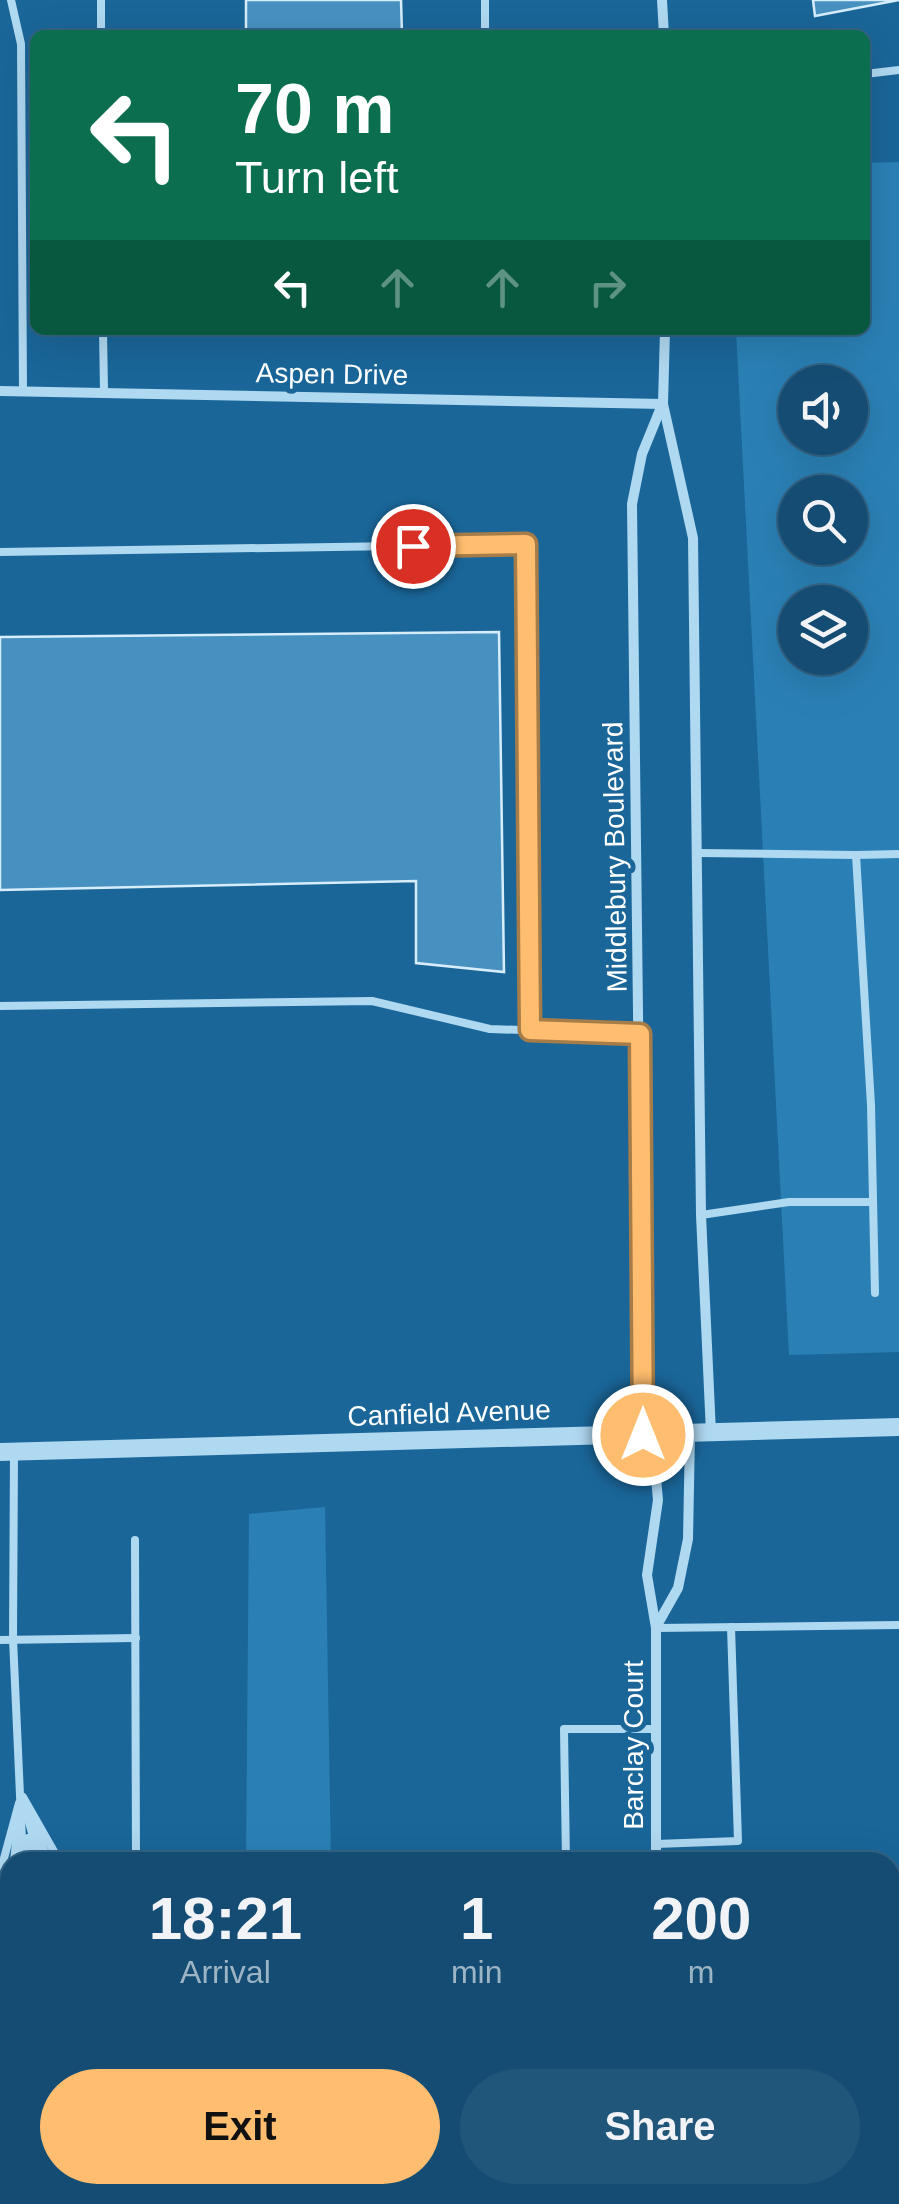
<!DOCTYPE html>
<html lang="en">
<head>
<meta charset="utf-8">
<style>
  body { margin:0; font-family:Helvetica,sans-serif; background:#21567b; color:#f1f3f6; height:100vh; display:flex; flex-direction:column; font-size:38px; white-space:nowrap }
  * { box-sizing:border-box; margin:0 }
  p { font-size:32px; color:#9db4c4 }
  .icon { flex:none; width:55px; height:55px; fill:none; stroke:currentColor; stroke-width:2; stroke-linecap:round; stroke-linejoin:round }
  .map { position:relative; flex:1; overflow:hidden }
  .sheet { position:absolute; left:0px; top:1852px; width:900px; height:352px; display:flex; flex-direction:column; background:#144c73; border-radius:30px 30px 0 0; box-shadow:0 10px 40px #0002,0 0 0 2px #336385 }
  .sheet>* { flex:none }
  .guide { position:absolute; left:30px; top:30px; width:840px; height:305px; border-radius:15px; box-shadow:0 10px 40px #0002,0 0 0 2px #336385; background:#0b6e4f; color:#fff; overflow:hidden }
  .controls { position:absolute; left:778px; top:365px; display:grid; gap:20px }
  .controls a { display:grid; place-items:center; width:90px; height:90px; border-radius:50%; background:#144c73; box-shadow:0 10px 40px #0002,0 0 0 2px #336385; font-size:50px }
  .pin { position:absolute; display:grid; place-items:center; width:85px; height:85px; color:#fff; margin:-42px; border:5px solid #fff; border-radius:50%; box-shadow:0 2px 10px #0007 }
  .me { position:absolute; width:110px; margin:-55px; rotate:0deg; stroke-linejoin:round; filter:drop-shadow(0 0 8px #0008) }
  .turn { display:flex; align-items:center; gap:35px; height:210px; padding:0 40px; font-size:45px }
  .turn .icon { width:130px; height:130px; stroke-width:2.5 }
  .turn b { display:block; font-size:70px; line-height:85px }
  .lanes { display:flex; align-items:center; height:95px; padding:0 40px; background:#0003; justify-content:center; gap:50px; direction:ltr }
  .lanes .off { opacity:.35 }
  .eta { display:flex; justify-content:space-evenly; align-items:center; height:170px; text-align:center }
  .eta b { font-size:60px; font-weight:600; line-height:70px }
  .button { display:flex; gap:20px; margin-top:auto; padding:20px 40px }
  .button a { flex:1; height:115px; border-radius:60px; background:#ffbe6f; color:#111; font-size:40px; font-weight:600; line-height:115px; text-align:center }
  .button a+a { background:#21567b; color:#f1f3f6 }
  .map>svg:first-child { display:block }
</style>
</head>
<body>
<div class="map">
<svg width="899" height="2204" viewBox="0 0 899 2204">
  <rect width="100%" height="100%" fill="#1a6699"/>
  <g fill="#2a80b5" fill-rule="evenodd">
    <path d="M899,162V1352L789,1355L736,330H865V163ZM795,382H850V438H795ZM795,492H850V548H795ZM795,602H850V658H795Z"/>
    <polygon points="325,1507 331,1862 246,1862 249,1514"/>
    <polygon points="242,2195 337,2195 338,2204 242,2204"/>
  </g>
  <g fill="#4791c1" stroke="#d7edfc" stroke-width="2.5">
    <polygon points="246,0 401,0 402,35 246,35"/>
    <polygon points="813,0 899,0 815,16"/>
    <polygon points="499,632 504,972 416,963 416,881 0,890 0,637"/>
    <polygon points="10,2050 10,2195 177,2195 177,2204 0,2204 0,2051"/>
  </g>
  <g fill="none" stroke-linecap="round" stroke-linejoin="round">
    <g stroke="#afd8f1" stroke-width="8">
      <polyline points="11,0 21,44 23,391"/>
      <polyline points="101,0 101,35"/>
      <polyline points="485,0 485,35"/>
      <polyline points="865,74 899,70"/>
      <polyline points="103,330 104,391"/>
      <polyline points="0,552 526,544 530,1031"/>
      <polyline points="698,853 856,855 871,1105 875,1293"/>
      <polyline points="856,855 899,854"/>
      <polyline points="0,1006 372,1001 490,1029 640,1034"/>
      <polyline points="701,1215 789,1202 871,1202"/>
      <polyline points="14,1452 13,1639 23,1862"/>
      <polyline points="135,1540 136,1862"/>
      <polyline points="656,1628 899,1625"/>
      <polyline points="0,1640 136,1638"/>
      <polyline points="23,1797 60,1862"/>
      <polyline points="25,1808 40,1862"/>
      <polyline points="34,1826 49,1862"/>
      <polyline points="28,1838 32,1862"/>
      <polyline points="656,1844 738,1841 731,1627"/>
      <polyline points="14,1862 18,1823"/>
      <polyline points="566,1862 564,1729 656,1729"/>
      <polyline points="0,1873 19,1803"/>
      <polyline points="0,1987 10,1896"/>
      <polyline points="184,2195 184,2204"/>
      <polyline points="538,2195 543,2204"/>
    </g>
    <g stroke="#afd8f1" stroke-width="10">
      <polyline points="662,0 664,35"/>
      <polyline points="665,330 663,404 693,538 701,1215 711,1433"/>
      <polyline points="0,391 663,404"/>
      <polyline points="643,1435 632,504 642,454 662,405"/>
      <polyline points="652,1435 658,1500 647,1575 656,1628 656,1862"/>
      <polyline points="656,1627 678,1588 688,1539 690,1434"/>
      <polyline points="665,2195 669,2204"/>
    </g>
    <polyline stroke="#afd8f1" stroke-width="18" points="0,1452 899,1427"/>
  </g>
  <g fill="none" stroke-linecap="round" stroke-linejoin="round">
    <defs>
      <polyline id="route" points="413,546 526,544 530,1030 640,1034 643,1435"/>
    </defs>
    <use href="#route" stroke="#a67c48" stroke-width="25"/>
    <use href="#route" stroke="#ffbe6f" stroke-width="18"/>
  </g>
  <g text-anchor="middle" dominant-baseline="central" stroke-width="10" stroke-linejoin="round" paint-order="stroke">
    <g font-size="28" fill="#fff" stroke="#1a6699">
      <text transform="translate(332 374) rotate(1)">Aspen Drive</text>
      <text transform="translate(615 857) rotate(-91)">Middlebury Boulevard</text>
      <text transform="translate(449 1413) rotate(-2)">Canfield Avenue</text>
      <text transform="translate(633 1745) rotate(-90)">Barclay Court</text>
    </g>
  </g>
</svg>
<div class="controls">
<a><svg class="icon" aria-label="sound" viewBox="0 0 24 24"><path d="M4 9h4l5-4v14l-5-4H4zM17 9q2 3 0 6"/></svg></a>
<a><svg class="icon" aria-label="search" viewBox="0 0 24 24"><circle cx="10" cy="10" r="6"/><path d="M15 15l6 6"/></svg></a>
<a><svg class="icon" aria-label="layers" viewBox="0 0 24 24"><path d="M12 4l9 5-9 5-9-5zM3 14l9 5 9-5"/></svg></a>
</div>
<div class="pin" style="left:413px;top:546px;background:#d93025"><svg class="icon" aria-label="arrive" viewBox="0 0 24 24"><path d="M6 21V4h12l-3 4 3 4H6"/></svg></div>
<svg class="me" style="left:643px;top:1435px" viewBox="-20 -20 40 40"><circle r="17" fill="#ffbe6f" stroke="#fff" stroke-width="3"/><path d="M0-11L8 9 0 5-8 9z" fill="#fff"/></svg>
<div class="guide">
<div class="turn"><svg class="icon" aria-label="left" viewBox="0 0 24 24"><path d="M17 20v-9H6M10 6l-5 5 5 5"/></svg><div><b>70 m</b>Turn left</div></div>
<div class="lanes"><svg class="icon" aria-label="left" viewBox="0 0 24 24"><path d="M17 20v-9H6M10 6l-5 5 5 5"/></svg><svg class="icon off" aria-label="ahead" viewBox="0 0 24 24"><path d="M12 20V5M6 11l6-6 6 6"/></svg><svg class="icon off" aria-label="ahead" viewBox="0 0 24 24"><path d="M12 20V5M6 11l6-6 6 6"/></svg><svg class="icon off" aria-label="right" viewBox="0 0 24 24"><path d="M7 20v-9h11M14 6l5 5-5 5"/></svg></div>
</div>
<section class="sheet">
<div class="eta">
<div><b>18:21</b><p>Arrival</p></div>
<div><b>1</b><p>min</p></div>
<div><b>200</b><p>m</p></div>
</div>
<div class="button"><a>Exit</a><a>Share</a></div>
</section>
</div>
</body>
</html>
